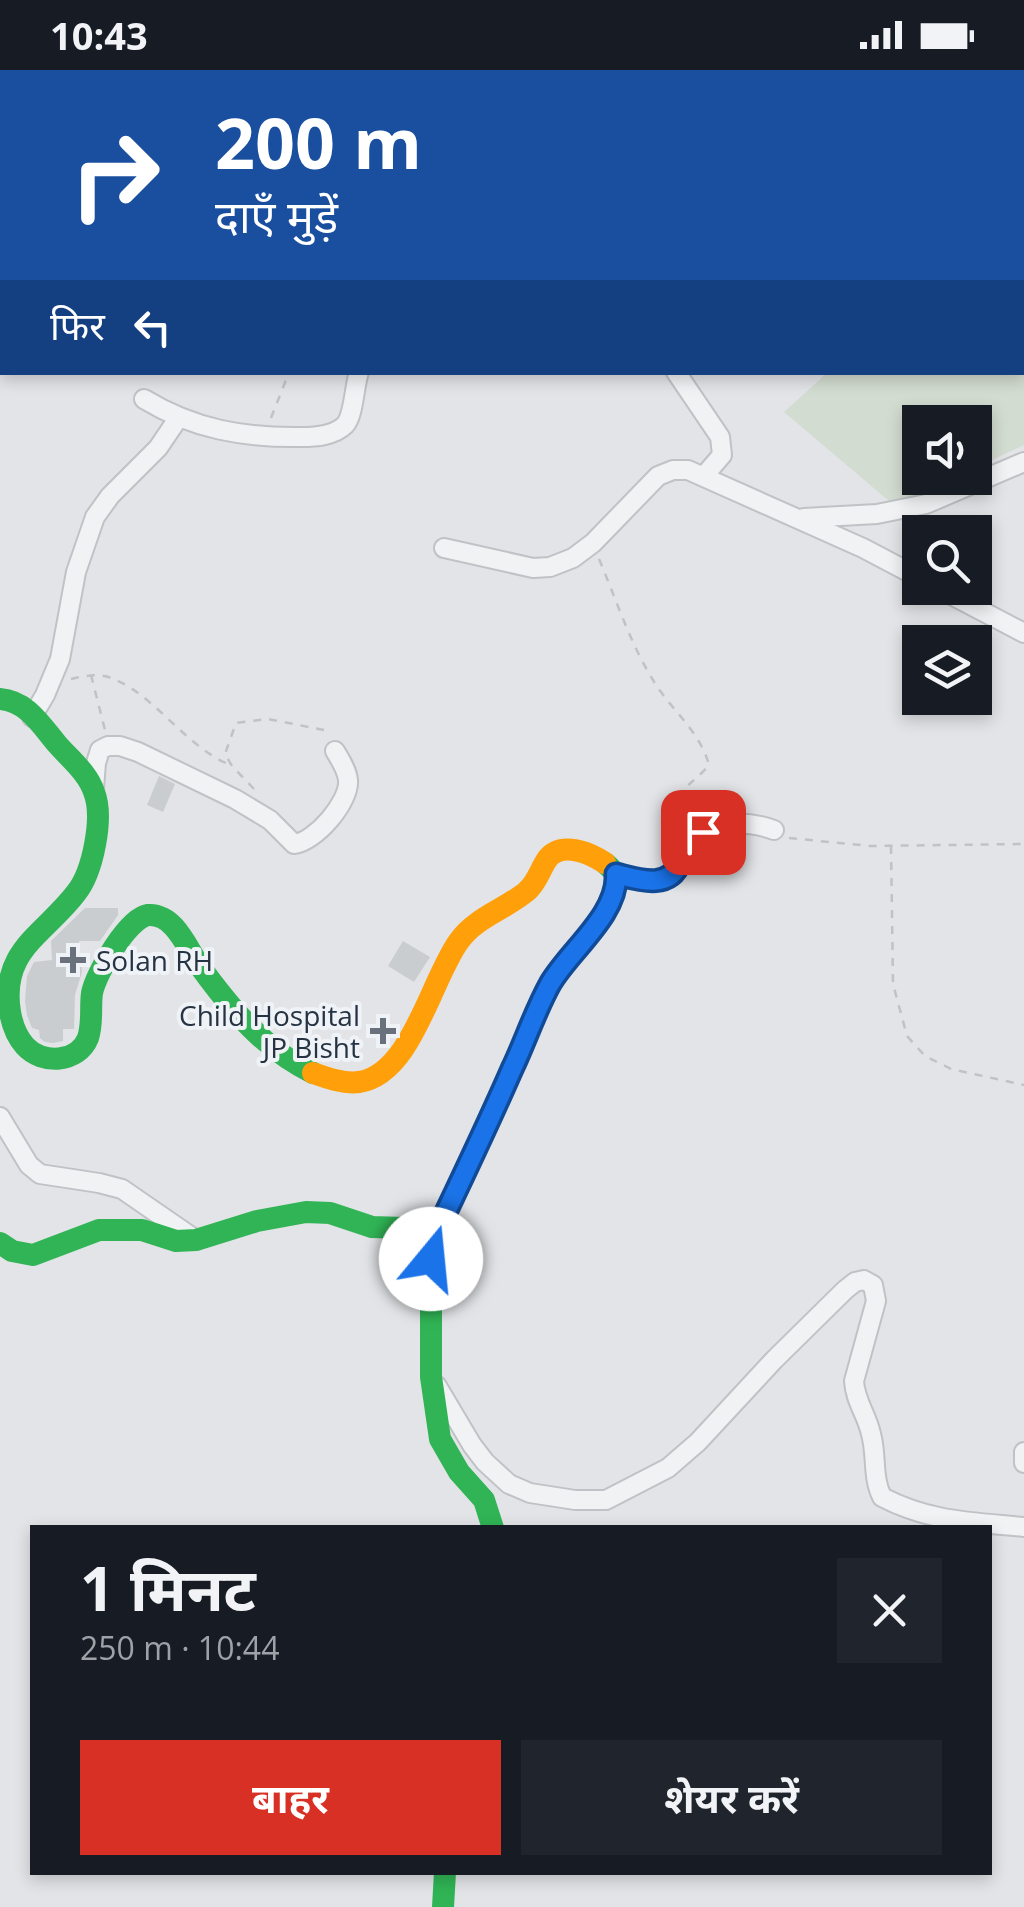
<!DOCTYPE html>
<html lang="hi">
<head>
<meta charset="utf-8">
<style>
  body { margin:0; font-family:"Open Sans","Noto Sans Devanagari",sans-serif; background:#20242c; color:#f1f3f6; height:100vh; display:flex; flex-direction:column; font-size:38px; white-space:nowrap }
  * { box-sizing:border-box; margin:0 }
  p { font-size:32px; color:#9ea1a6 }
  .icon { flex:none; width:55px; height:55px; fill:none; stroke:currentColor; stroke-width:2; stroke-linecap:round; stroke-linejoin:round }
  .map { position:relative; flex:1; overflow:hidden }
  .details { position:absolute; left:30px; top:1455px; width:962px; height:350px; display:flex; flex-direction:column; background:#171b24; border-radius:0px; box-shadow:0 5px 15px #0003 }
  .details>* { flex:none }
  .banner { position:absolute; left:0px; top:0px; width:1025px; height:305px; box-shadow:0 5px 15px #0003; background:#1a4fa0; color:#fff; overflow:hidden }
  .controls { position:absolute; left:902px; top:335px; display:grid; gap:20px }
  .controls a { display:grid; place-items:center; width:90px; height:90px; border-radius:0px; background:#171b24; box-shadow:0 5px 15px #0003; font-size:50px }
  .pin { position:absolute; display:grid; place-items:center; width:85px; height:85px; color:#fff; margin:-42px; border-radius:20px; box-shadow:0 5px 15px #0006 }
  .me { position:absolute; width:110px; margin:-55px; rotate:17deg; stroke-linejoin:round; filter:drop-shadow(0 0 8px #0008) }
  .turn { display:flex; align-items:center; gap:35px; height:210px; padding:0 50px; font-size:45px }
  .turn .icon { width:130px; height:130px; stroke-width:2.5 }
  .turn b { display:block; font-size:70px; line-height:85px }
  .then { display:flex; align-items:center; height:95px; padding:0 50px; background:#0003; gap:20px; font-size:38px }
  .round { display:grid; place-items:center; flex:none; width:105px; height:105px; border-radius:0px; background:#20242c }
  .headline { display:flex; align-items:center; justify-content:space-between; height:170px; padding:0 50px }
  h1 { font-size:60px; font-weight:700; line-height:75px }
  .cta { display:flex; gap:20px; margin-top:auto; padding:20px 50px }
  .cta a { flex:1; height:115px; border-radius:0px; background:#d93025; color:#fff; font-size:40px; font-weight:700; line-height:115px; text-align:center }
  .cta a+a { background:#20242c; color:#f1f3f6 }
  .status { display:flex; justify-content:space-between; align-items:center; height:70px; padding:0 50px; background:#171b24; direction:ltr }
  .status svg { height:28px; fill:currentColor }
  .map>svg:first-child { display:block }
</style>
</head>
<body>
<div class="status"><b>10:43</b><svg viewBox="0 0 49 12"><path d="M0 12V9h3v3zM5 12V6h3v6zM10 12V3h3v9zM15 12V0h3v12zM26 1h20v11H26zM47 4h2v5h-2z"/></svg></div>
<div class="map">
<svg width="1024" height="1837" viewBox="0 0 1024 1837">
  <rect width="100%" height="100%" fill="#e2e4e7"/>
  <polygon fill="#d3dcd1" points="955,0 1024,0 1024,375 975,398 975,352 920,352 920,408 955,408 895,436 784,342 827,303 1022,302 1022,2 955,2"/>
  <g fill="#cacdd0">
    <polygon points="159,706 175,714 163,742 147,735"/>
    <polygon points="85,838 118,838 118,845 100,871 79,871 82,902 75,925 74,959 63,959 63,971 53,973 45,972 40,968 39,960 32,958 27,945 25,931 27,906 34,892 52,890 51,871"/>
    <polygon points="403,871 430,887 414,912 388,896"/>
  </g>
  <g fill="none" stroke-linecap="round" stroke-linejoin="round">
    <defs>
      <g id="street">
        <polyline points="821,0 824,2"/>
        <polyline points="676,302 720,367 722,385 704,406"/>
        <path d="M144,329C193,359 244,368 301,367C315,367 334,366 345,355C354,345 354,317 359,302"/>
        <polyline points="804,448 877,444 926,434 1024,392"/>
        <polyline points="444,478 533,498 550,497 573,488 593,473 658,406 673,400 688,400 863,478 920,508"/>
        <polyline points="938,518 1024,563"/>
        <polyline points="32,647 45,625 60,589 76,502 95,447 110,426 158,378 179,347"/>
        <path d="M94,718L96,693L100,680L108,676H120L138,682L235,729L270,750L294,774C315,772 350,732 348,710C347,700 340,689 335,681"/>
        <path d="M615,804C629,807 647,814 661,810C684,802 675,785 686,773C707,750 747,750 774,760"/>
        <polyline points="0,1047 29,1095 40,1104 99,1113 122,1119 196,1170"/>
        <path d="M437,1316L472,1375L485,1392L509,1414L530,1423L575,1430H606L668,1398L698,1372L774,1290L845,1220L855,1212L864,1210L873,1215L876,1231L854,1311C855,1331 867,1345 871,1364C877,1385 872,1407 882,1427C930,1452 972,1452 1024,1457"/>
        <polyline points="1024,1382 1024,1393"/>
      </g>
    </defs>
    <use href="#street" stroke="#c0c2c5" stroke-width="22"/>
    <g stroke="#bfc3c7" stroke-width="2.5" stroke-dasharray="8 8" stroke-linecap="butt">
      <polyline points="371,0 372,2"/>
      <polyline points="271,348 286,310 285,302"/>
      <path d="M599,489C616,529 630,573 653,610C670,639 700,661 709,695C689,719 672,717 683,754"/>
      <polyline points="91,605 105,660"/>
      <path d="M71,609C85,606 98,603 111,608C153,623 184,675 228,694"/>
      <polyline points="254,719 232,696 225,684 236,653 268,649 324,660"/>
      <polyline points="789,768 870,776 1024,774"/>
      <polyline points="891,776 893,914 907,966 925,986 951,999 1024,1015"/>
    </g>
    <use href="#street" stroke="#f1f2f4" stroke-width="18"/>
    <g stroke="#30b455" stroke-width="22">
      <polyline points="589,0 594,2"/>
      <polyline points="669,2 710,2"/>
      <path d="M0,629C27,631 41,655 57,674C70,689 88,703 94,722C104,747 93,802 76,823C44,865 0,880 10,942C12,954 17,967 25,976C42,995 78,993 88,968C93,953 90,937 92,923C96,903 128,848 148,845C158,844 168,850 174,857C184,868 191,883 199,895C230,938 265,980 313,1003"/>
      <polyline points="0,1173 12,1181 33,1185 99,1160 142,1160 176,1171 196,1170 257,1151 306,1142 330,1143 372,1157 404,1158 421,1171 431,1189 431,1307 440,1369 459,1402 484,1430 493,1458"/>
      <path d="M427,1182C454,1124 483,1066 509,1007C523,977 532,943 549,915C565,887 615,844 616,812C616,803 611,798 605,793"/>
      <polyline points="443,1837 445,1802"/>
    </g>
    <path stroke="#ff9f0a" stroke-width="22" d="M313,1003C327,1008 344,1014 359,1012C412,1004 431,909 459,871C476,847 506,839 527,821C538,811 540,799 548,788C562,771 590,783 605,793"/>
    <g stroke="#e5322d" stroke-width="22">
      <polyline points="930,0 931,2"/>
      <polyline points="190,2 192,0"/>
      <polyline points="0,214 2,207"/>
    </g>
  </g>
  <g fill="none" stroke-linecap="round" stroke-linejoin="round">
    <defs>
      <path id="route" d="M431,1189L427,1182C456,1121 485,1061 512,999C525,972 535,941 550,914C568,882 619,844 616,804C637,809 669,821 680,792C687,772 683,775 703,762"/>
    </defs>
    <use href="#route" stroke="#114b97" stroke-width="25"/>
    <use href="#route" stroke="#1a73e8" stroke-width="18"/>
  </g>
  <g fill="#68717c" stroke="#eff3f7" stroke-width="4">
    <path d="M68 875h10v10h10v10h-10v10h-10v-10h-10v-10h10z"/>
    <path d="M378 946h10v10h10v10h-10v10h-10v-10h-10v-10h10z"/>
  </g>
  <g text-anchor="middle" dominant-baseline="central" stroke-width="8" stroke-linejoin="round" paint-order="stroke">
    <g font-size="28" fill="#263343" stroke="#eff3f7" text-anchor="start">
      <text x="96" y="890">Solan RH</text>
      <text x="360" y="945" text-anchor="end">Child Hospital<tspan x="360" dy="32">JP Bisht</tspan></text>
    </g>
  </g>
</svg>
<div class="controls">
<a><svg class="icon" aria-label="sound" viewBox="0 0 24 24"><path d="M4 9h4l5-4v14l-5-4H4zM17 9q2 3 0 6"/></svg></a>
<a><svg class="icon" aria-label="search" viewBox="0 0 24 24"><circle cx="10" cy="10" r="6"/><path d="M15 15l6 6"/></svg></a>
<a><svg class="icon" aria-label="layers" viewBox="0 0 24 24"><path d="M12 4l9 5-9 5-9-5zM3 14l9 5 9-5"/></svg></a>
</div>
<div class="pin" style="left:703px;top:762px;background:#d93025"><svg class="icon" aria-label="arrive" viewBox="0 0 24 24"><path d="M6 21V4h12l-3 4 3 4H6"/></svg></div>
<svg class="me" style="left:431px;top:1189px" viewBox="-20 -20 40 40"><circle r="19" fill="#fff"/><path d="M0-13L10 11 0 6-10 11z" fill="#1a73e8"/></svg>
<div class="banner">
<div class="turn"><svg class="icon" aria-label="right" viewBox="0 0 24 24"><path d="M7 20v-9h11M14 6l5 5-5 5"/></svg><div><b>200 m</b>दाएँ मुड़ें</div></div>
<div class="then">फिर<svg class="icon" aria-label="left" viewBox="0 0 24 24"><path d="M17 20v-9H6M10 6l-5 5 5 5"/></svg></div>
</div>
<section class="details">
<div class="headline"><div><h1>1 मिनट</h1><p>250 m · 10:44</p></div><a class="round"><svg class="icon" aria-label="close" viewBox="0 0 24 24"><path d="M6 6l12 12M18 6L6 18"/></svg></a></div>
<div class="cta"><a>बाहर</a><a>शेयर करें</a></div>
</section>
</div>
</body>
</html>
